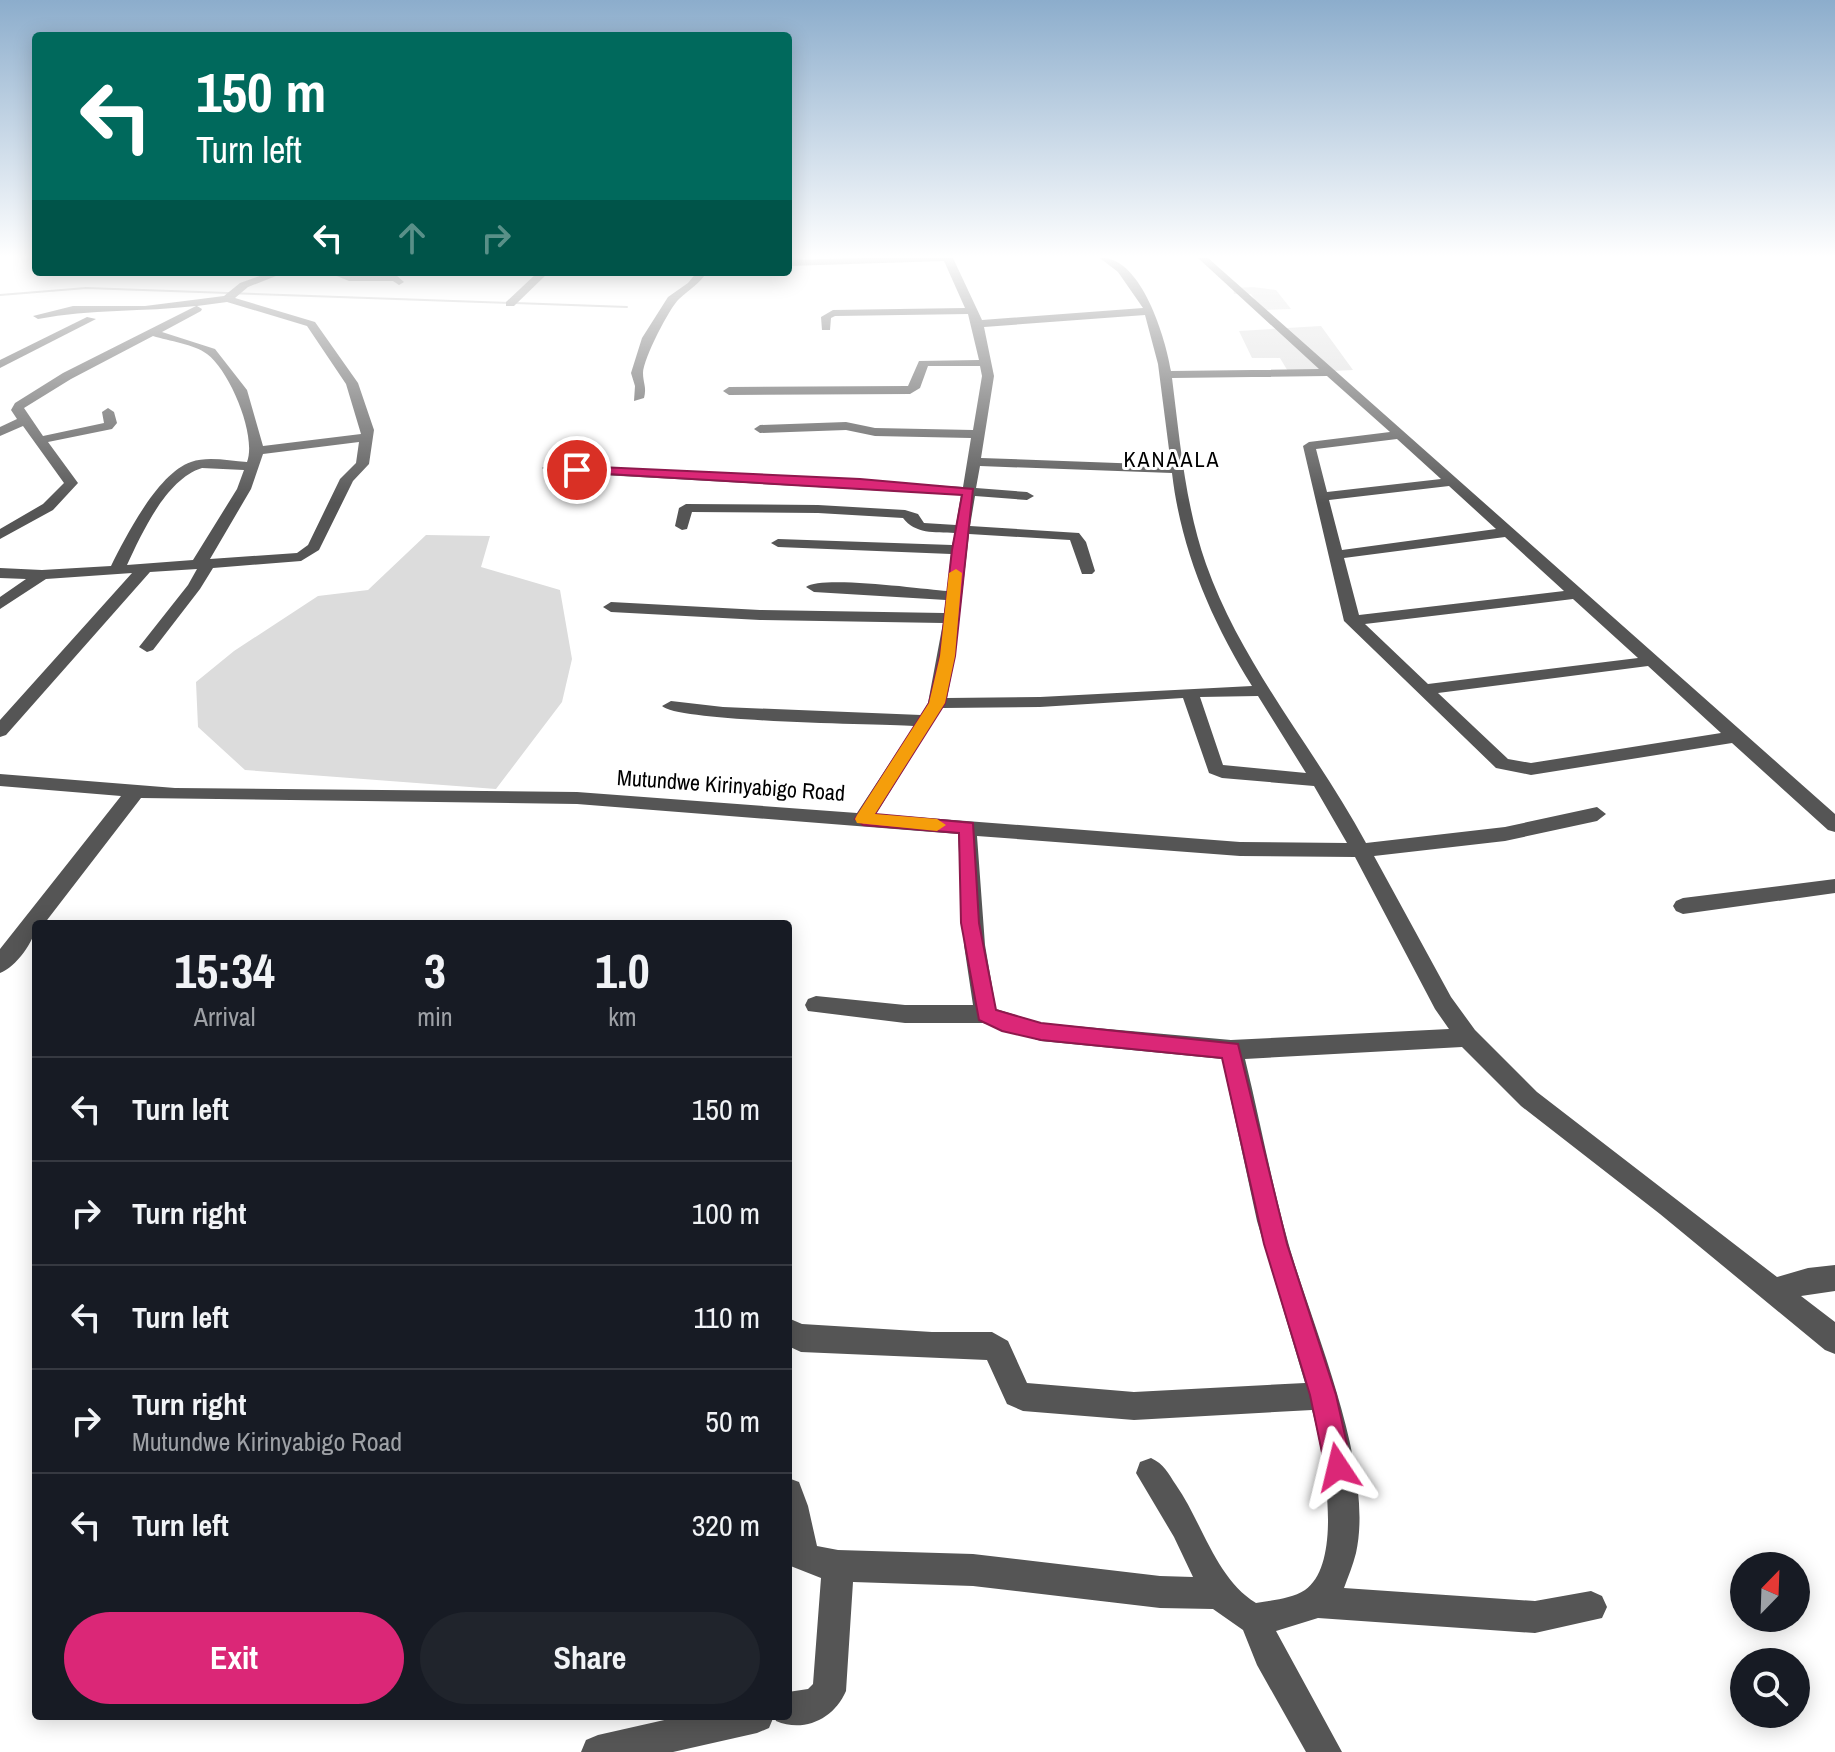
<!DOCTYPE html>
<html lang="en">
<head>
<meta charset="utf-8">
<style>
  body { margin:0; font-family:"Archivo Narrow",sans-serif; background:#20242c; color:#f1f3f6; height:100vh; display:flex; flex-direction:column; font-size:30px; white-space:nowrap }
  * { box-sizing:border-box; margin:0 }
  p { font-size:26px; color:#9ea1a6 }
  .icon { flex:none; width:44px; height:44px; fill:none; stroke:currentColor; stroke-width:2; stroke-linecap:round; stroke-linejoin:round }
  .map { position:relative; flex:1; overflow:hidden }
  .sheet { position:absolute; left:32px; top:920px; width:760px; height:800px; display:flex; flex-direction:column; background:#171b24; border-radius:8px; box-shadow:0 4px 20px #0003 }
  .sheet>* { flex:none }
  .hud { position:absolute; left:32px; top:32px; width:760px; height:244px; border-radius:8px; box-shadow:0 4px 20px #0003; background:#00695c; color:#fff; overflow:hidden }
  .needle { width:52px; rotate:23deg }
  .controls { position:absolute; left:1730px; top:1552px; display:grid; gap:16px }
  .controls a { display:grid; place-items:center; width:80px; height:80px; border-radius:50%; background:#171b24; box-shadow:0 4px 20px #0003; font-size:40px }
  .pin { position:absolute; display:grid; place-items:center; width:68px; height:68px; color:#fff; margin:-34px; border:4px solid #fff; border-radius:50%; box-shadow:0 2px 8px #0007 }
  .me { position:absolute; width:88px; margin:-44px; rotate:350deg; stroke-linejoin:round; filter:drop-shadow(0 0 6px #0008) }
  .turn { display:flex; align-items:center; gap:28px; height:168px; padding:0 32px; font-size:36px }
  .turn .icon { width:104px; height:104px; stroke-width:2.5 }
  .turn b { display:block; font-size:56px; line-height:68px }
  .lanes { display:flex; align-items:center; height:76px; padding:0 32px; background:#0003; justify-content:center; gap:40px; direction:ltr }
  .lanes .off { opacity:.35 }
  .eta { display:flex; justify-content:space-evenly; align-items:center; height:136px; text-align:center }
  .eta b { font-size:48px; font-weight:800; line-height:56px }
  .action { display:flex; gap:16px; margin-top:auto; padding:16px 32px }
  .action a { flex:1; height:92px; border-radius:48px; background:#db2777; color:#fff; font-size:32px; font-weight:800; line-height:92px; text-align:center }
  .action a+a { background:#20242c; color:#f1f3f6 }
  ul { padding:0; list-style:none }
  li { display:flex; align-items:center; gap:24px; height:104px; padding:0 32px; border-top:2px solid #363941 }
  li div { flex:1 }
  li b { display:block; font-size:30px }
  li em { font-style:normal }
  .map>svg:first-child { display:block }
</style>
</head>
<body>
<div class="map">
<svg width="1835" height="1752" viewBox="0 0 1835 1752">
  <rect width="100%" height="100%" fill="#fff"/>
  <g fill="#dcdcdc">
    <polygon points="1253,287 1276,290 1291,309 1262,310 1251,294 1234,294 1233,288"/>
    <polygon points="1321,326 1353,370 1289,373 1280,358 1252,358 1239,331"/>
    <polygon points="426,535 490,536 481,567 560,590 572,659 562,702 496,789 245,770 198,727 196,682 234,651 318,596 368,590"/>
  </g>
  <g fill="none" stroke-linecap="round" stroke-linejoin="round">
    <polyline stroke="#a3a3a3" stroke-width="2" points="0,295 86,288 627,307"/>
    <g fill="#555" fill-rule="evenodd">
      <path d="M867,258H953L982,320L1143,308L1118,272L1100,258C1141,255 1166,339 1171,371L1319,369L1198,258H1208L1835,814V832L1828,830L1732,743L1531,775L1496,768L1344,621L1303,446L1309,442L1390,432L1327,376L1172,378C1180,441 1185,504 1206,564C1242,666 1316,750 1366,843L1505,827L1597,807L1606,814L1597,821L1505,841L1374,856L1451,997L1475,1030L1537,1092L1777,1277L1808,1268L1835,1265V1291L1801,1296L1835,1322V1354L1825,1350L1660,1214L1521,1106L1462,1047L1245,1059C1260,1120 1271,1181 1288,1242C1312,1327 1375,1467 1356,1553C1353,1565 1348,1577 1344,1588L1535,1601L1591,1591L1602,1596L1607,1607L1602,1618L1535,1633L1318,1618L1276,1631L1342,1752H1306L1257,1665L1243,1630L1213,1609L1160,1608L973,1586L853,1582L846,1691C834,1719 804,1733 776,1721L774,1716H788V1692L808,1689L813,1684L821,1578L788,1565V1478L799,1482L808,1506L817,1546L838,1550L973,1554L1160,1576L1193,1577L1174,1537L1136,1473L1140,1462L1151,1458C1164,1464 1168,1473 1176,1485C1202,1522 1216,1579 1256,1603C1272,1600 1291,1599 1305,1590C1345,1562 1323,1451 1312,1410L1134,1420L1023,1411L1007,1404L987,1360L801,1352L788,1346V1318L802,1324L932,1332H992L1008,1341L1027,1383L1134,1392L1305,1383L1257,1221L1222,1059L1041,1041L983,1023H905L808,1011L805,1005L808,999L816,996L905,1005H973L964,945L958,834L577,804L141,798L44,924H36C36,940 15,968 0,973V949L121,796L0,786V774L175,788L577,792L857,813L914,726C878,724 678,722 662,706L671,701L723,707L921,715L928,703L943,623L760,620L611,612L603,607L611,602L760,610L944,613L946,600L814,592L806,587C821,575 922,589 947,591L951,554L778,547L771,543L778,539L952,545L955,533C934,532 915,534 903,518L818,513L692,512L687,529L682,530L675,526L679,508L686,504L818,505L905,510L918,514L924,523L956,525L961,495L549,472L542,468L549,464L963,487L971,438L875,436L846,430L760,433L754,429L760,425L846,422L875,428L973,430L982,376L980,366H928L920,388L910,394L729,395L723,391L729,387L908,386L919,361L979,360L968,314L835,316L831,318L830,330H822L821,317L833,310L965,308L944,261L788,266V260ZM1145,315L1158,364L1171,465L981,458L994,376L984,327ZM1397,439L1441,479L1327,492L1316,449ZM980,466L1172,473C1181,550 1211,620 1252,686L1040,697L947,698L955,656L969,534L1070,540L1082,574H1092L1095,571L1086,542L1079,533L970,526L975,496L1027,500L1034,496L1027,492L976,488ZM1449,486L1496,529L1342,550L1329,500ZM1505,537L1564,591L1359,615L1344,558ZM1573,599L1638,658L1428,684L1365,624ZM1648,666L1721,733L1531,763L1508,759L1438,693ZM1258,696L1306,773L1223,765L1200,697ZM1183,698L1209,773L1222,778L1314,786L1347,843L1240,842L876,814L942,708L1040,707ZM977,836L1240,856L1355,857L1435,1009L1449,1029L1231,1040L1041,1023L996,1009L985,945Z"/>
      <path d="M271,272H286L248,287L235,298L315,322L358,383L374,430L369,464L353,481L319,550L301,561L213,568L200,589L153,650L147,652L139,647L188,585L197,569L150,572L6,735L0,737V720L132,573L46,579L0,609V597L26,579L0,578V568L42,570L111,566C126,536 158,473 191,462C208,456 229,461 247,462C257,436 230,371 207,354C194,344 169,341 153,336L71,379L24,408L43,436L104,423L102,412L108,408L114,412L117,423L112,429L48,442L78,483L53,510L0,539V529L43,504L64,483L23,426L0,436V427L17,419L11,410L15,403L63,373L196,306C144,312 90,309 38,319L33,316L73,306H145L224,296L240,283ZM227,302L307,326L346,384L361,434L263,446L247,390L215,349L162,332L201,311L202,309L197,306ZM359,442L356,463L340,479L308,545L297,553L210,559L251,489L263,454ZM202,468L244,470L237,489L193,560L127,565C142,533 166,479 202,468Z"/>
      <polygon points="327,272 396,275 404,282 399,285 393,281 349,281"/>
      <polygon points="538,272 549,272 514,306 506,306 506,302"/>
      <path d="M697,272H707C699,284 690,289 679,299C670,307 643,359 643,373C643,383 647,387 644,398L634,401L635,386L631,373L642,338L668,297L688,283Z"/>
      <polygon points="87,317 96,319 0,368 0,360"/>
      <polygon points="1835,879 1835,893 1683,914 1676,911 1673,906 1676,901 1683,898"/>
      <polygon points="682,1716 774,1716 769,1728 757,1733 673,1752 581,1752 586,1740 598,1735"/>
    </g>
  </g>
  <linearGradient id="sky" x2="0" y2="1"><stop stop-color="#8cadcc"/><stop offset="0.51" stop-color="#fff"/><stop offset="1" stop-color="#fff" stop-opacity="0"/></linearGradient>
  <rect width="1835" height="503" fill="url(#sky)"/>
  <polygon fill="#db2777" stroke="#8e194d" stroke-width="2" points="577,466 860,479 973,489 955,656 945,703 875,814 973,823 979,923 996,1010 1041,1023 1238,1044 1287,1244 1336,1395 1352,1467 1348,1476 1338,1480 1329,1476 1325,1467 1310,1395 1264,1244 1222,1058 1041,1040 1002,1031 979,1020 961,923 959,833 863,825 855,819 929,703 940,656 952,550 962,495 573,472 571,470"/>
  <polygon fill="#f59e0b" points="956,569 962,573 955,656 945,703 875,814 937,819 946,825 937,831 857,823 855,819 857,815 929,703 940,656 949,573"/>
  <g text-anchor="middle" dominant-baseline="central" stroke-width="6" stroke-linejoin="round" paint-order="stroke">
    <g font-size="22" letter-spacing="2" fill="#000" stroke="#fff">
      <text x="1172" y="459">KANAALA</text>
    </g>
    <g font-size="22" fill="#000" stroke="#fff">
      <text transform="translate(731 785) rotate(4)">Mutundwe Kirinyabigo Road</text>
    </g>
  </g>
</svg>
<div class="controls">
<a><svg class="needle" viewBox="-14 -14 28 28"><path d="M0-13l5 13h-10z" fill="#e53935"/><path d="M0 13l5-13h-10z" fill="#9ea1a6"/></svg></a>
<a><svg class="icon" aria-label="search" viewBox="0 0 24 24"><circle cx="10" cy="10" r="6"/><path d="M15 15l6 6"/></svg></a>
</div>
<div class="pin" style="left:577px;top:470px;background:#d93025"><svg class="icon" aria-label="arrive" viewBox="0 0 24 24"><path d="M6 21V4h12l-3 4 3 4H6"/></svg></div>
<svg class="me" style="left:1338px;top:1467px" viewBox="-20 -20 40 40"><path d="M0-17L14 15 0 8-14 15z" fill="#db2777" stroke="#fff" stroke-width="4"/></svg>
<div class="hud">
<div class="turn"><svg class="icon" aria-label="left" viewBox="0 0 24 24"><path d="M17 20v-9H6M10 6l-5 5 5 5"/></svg><div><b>150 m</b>Turn left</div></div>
<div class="lanes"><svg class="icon" aria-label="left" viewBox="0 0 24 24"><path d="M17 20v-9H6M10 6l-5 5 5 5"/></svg><svg class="icon off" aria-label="ahead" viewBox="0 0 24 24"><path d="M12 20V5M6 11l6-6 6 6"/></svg><svg class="icon off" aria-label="right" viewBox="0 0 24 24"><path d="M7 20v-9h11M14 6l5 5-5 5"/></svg></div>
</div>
<section class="sheet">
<div class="eta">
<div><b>15:34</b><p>Arrival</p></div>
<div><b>3</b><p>min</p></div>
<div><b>1.0</b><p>km</p></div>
</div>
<ul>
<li><svg class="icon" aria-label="left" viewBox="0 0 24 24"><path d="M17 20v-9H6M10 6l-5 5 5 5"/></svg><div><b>Turn left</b></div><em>150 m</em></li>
<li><svg class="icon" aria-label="right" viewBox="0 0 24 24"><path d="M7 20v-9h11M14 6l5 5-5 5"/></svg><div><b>Turn right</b></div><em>100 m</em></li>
<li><svg class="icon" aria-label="left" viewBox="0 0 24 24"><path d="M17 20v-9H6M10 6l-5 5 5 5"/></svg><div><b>Turn left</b></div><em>110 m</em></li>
<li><svg class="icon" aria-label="right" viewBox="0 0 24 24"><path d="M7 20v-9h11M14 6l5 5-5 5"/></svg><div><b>Turn right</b><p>Mutundwe Kirinyabigo Road</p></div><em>50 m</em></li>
<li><svg class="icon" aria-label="left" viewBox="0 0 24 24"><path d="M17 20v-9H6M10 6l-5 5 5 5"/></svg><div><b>Turn left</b></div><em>320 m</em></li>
</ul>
<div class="action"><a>Exit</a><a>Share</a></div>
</section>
</div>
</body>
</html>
